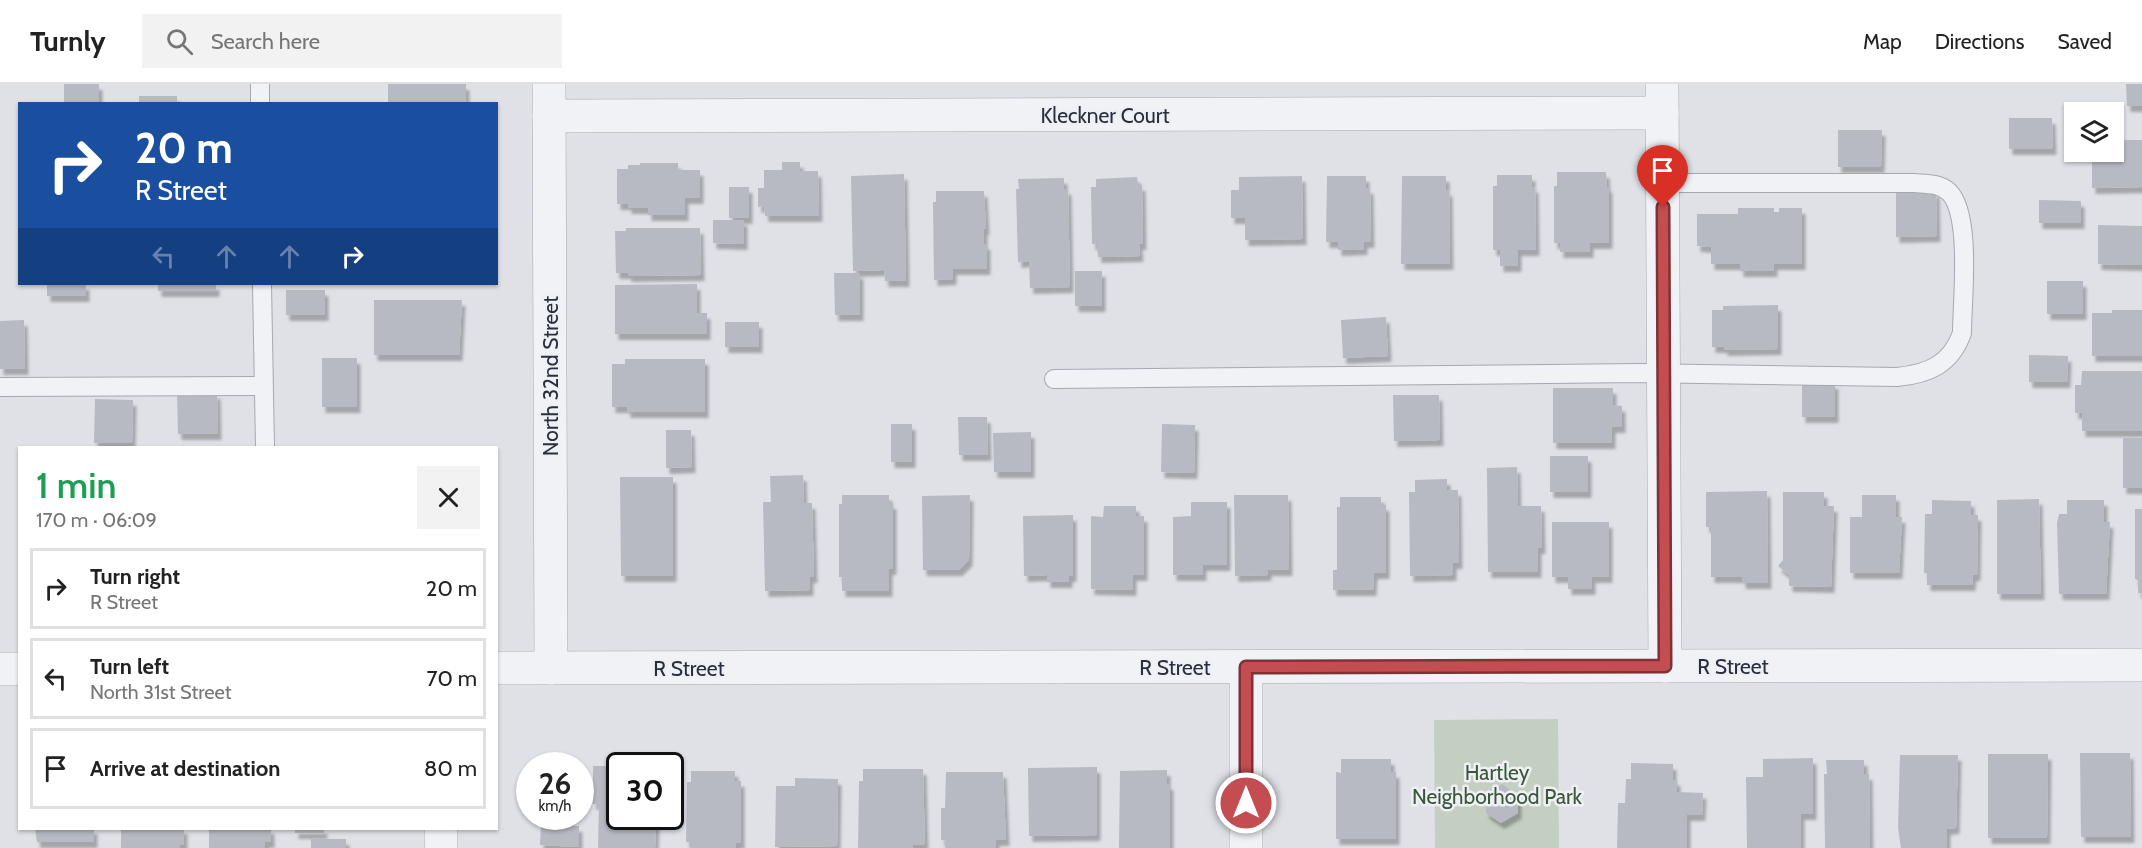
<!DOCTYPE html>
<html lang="en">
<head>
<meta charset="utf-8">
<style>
  body { margin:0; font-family:Cabin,sans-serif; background:#f2f2f2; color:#222; height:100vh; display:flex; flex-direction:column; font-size:22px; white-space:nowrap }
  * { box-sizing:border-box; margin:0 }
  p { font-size:20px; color:#767676 }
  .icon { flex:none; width:33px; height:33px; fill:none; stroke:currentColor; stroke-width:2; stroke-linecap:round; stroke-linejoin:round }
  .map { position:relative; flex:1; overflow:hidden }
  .sheet { position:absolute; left:18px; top:362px; width:480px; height:384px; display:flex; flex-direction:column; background:#fff; border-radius:0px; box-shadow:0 2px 4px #0004 }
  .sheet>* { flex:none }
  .guide { position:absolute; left:18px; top:18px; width:480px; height:183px; border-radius:0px; box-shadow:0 2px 4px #0004; background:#1a4fa0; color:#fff; overflow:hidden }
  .buttons { position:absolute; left:2064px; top:18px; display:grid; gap:12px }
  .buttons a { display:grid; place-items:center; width:60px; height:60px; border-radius:0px; background:#fff; box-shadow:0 2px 4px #0004; font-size:30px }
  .speed { position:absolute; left:516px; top:668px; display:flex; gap:12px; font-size:30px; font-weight:700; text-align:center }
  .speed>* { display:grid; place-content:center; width:78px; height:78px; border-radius:50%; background:#fff; box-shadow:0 2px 4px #0004; line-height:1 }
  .speed small { font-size:15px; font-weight:400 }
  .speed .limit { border:3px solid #111; border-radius:9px; background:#fff; color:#111 }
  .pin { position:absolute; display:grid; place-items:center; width:51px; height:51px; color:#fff; margin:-62px -26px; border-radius:50% 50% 50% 0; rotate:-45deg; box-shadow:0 0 6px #0007 }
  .pin .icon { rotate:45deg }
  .me { position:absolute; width:66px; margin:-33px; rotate:0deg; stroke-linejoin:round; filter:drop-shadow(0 0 4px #0008) }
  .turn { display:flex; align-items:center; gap:21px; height:126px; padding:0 18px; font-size:27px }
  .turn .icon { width:78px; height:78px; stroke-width:2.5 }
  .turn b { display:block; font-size:42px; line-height:51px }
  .lanes { display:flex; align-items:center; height:57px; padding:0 18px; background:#0003; justify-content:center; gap:30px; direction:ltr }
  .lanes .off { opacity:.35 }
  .round { display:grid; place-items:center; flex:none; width:63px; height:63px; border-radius:0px; background:#f2f2f2 }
  .headline { display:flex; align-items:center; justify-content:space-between; height:102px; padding:0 18px }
  h1 { font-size:36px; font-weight:600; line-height:45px; color:#1e9e55 }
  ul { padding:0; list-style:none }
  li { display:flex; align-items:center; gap:18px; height:81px; margin:0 12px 9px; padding:0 6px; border:3px solid #e0e0e0; border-radius:0px }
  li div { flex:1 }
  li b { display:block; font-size:22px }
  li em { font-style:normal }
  header { display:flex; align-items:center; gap:36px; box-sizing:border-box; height:84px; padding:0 30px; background:#fff; border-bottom:2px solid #e0e0e0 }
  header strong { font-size:28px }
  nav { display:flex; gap:33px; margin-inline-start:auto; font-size:21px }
  .search { width:420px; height:54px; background:#f2f2f2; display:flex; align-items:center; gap:15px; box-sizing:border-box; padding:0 21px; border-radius:0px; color:#767676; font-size:22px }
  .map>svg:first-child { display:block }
</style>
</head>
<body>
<header>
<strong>Turnly</strong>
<div class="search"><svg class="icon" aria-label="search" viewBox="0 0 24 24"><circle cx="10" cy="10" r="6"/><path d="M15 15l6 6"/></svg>Search here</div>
<nav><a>Map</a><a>Directions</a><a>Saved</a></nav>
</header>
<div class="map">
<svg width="2142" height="764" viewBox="0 0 2142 764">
  <defs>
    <filter id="shadow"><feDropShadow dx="3.5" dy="6" stdDeviation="1.5" flood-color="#0004"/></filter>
  </defs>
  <rect width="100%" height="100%" fill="#dfe1e7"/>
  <polygon fill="#c3d0c1" points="1558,635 1559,764 1435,764 1434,636"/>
  <g fill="#b7bac3" filter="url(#shadow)">
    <rect x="64" y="0" width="35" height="20"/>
    <rect x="388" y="0" width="78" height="20"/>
    <polygon points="2126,0 2142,0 2142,22 2127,22"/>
    <rect x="139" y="12" width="38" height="8"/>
    <polygon points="2009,34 2052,34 2053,65 2009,65"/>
    <polygon points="1838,46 1882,46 1881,83 1838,83"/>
    <polygon points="2114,56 2142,56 2142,103 2092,104 2092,68 2114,68"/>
    <polygon points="782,78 800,78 800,87 818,87 819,132 765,132 764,122 758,123 758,104 764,104 764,86 782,86"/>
    <polygon points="640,79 678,79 678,86 700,86 700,114 685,114 685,131 648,131 648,124 628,124 628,120 617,120 617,85 628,85 628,81 640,81"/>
    <polygon points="1557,88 1606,88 1607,103 1609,103 1609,159 1590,159 1590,168 1560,168 1560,159 1554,159 1554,102 1557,102"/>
    <polygon points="904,90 906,197 885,197 884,186 853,187 851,92"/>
    <polygon points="1497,91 1532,91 1532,103 1535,103 1536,166 1518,166 1518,182 1500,182 1500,166 1493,166 1493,102 1497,102"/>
    <polygon points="1302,92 1303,155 1245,156 1245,134 1231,134 1231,106 1239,106 1239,93"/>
    <polygon points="1327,92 1366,92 1366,104 1370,104 1371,158 1364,158 1364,165 1338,166 1338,158 1326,158"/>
    <polygon points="1402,92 1446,92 1446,107 1449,106 1450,180 1401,180"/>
    <polygon points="1137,93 1138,101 1142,101 1143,160 1139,160 1140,172 1098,173 1097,160 1092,160 1091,103 1096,103 1096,95"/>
    <polygon points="1064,94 1064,105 1068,105 1070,203 1030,204 1029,177 1018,178 1016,105 1019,105 1018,95"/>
    <rect x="729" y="103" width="20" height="31"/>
    <polygon points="936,107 984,107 986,145 984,145 984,160 987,160 987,185 953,185 953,195 934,196 933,118 936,118"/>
    <polygon points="1936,107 1937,152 1896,153 1896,108"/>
    <polygon points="2039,116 2081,117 2081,139 2039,139"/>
    <polygon points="1738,124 1774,124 1774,128 1779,128 1779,124 1802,124 1802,180 1774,180 1774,187 1740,187 1740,180 1711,180 1711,163 1697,162 1697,130 1738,130"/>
    <polygon points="713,136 744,136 744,160 713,159"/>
    <polygon points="2098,141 2142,142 2142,181 2098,180"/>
    <polygon points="626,144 700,144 701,191 628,192 628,189 616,189 615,147 626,147"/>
    <rect x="1075" y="187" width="27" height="35"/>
    <polygon points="834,189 860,189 860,231 835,231"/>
    <rect x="2047" y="197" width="36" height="33"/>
    <rect x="47" y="200" width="39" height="12"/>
    <rect x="158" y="200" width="58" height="7"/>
    <polygon points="697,200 697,229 707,229 707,250 615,250 615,201"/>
    <rect x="286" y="206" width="39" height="25"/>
    <polygon points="374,216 462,216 459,271 374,271"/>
    <polygon points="1778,221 1778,265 1724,266 1724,263 1712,263 1712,226 1723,226 1723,222"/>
    <polygon points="2112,226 2142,226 2142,272 2092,272 2092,229 2112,229"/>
    <polygon points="1386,233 1388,272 1343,274 1341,236"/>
    <polygon points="24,236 25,285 0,285 0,237"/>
    <rect x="725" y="238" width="34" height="25"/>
    <polygon points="2029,271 2068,272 2067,298 2029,298"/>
    <rect x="322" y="274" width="35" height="49"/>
    <polygon points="625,275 705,275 705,328 627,328 627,323 612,323 612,280 625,280"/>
    <polygon points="2082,287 2142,287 2142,347 2082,347 2082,329 2075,329 2075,301 2081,301"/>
    <rect x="1802" y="299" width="33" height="34"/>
    <polygon points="1553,304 1613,304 1613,321 1622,322 1622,343 1612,343 1612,359 1553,359"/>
    <polygon points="177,309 217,309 218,350 178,350"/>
    <polygon points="1393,311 1439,311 1440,356 1394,357"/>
    <polygon points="95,315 133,316 132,359 94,359"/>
    <polygon points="958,333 987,333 988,371 959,371"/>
    <rect x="891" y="340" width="21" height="38"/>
    <polygon points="1162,340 1195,341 1194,389 1161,388"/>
    <polygon points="666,346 691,346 692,383 666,384"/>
    <polygon points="1031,348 1031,388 994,388 993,349"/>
    <rect x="2123" y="354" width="19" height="50"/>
    <rect x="1550" y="372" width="38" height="36"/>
    <polygon points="1517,383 1518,422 1541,422 1542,464 1538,464 1538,488 1488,488 1487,384"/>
    <polygon points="803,391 804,419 812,419 814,493 810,493 810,506 765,507 763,418 771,418 770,392"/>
    <polygon points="620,393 673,393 673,492 621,492"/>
    <polygon points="1447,395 1447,406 1458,406 1459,479 1453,479 1453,491 1410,492 1409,408 1415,408 1415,396"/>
    <polygon points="1767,407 1768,499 1742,499 1742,493 1711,493 1711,443 1706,443 1706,408"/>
    <polygon points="1783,408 1824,408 1824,422 1834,422 1831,503 1789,502 1789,491 1778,482 1783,476"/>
    <polygon points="842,411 889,411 889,419 893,419 893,485 889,485 889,507 842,507 842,493 839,493 839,420 842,420"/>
    <polygon points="970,411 969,476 959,486 923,486 922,412"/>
    <polygon points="1234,411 1288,411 1289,486 1268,486 1268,491 1235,492"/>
    <polygon points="1862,411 1896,411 1896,433 1902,433 1899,489 1850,489 1850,433 1862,433"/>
    <polygon points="1340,413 1381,413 1381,421 1386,421 1386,489 1374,489 1373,506 1333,506 1333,486 1337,486 1337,423 1340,423"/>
    <polygon points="2039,415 2041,510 1997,510 1997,416"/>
    <polygon points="1932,416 1971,417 1971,431 1978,431 1977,491 1973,491 1972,501 1927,501 1927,489 1924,489 1925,430 1932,430"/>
    <polygon points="2067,416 2104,416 2104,438 2110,438 2106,510 2059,510 2057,439 2059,430 2067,430"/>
    <polygon points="1191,418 1227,418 1227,481 1203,481 1203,491 1173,491 1173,433 1191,432"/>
    <polygon points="1104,422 1136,422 1136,432 1144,432 1144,491 1133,491 1133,506 1091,505 1091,432 1103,433"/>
    <polygon points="2135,425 2142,425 2142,509 2138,509 2138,496 2135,495"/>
    <polygon points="1073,431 1073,492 1069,492 1069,498 1047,498 1047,491 1024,492 1023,432"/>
    <polygon points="1552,438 1609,438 1609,493 1592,493 1592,505 1568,505 1568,493 1552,493"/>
    <polygon points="2080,669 2130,669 2131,753 2081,753"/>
    <polygon points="1988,670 2048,670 2047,754 1988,754"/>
    <polygon points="1900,671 1958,671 1956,744 1947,745 1947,764 1901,764 1898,744"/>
    <polygon points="1813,674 1813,730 1801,730 1801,764 1747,764 1746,693 1763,693 1763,675"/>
    <polygon points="1341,675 1391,675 1391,688 1396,688 1396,755 1336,755 1336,688 1341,689"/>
    <polygon points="1826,676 1864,676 1864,690 1869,690 1870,764 1825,764 1824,690 1827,690"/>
    <polygon points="1631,679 1673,680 1673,696 1677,696 1677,708 1703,709 1702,731 1687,731 1687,764 1617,764 1618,719 1625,719 1626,695 1631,695"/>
    <polygon points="593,682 620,682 620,732 656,732 655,764 598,764 599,720 593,720"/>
    <polygon points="1097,683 1097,751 1029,752 1028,684"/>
    <polygon points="863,685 923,685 925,761 913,761 913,764 858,764 859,697 863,697"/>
    <polygon points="1167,686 1167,700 1170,700 1170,764 1119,764 1120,687"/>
    <polygon points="691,687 735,687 735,697 741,697 741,759 736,759 736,764 691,764 691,758 686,758 687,698 691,698"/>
    <polygon points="946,688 1003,688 1006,756 996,756 996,764 945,764 946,756 941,756 941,724 945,724"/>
    <polygon points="795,694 838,695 837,762 775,763 776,702 795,702"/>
    <polygon points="1502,700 1518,712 1518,729 1501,739 1486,729 1486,710"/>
    <polygon points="541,741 579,742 579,763 540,761"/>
    <polygon points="35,744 94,744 94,758 37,758"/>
    <polygon points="121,744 184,744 184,761 180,761 180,764 121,764"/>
    <polygon points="209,744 271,744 271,758 265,758 265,764 209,764"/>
    <rect x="295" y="744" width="29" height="5"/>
    <rect x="311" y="755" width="35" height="9"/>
  </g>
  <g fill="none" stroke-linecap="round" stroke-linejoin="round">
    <defs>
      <g id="lane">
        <polyline points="260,0 260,20"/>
        <polyline points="262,200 265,363"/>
        <path d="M1054,295L1639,289L1897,293C1929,290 1951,280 1962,249C1962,217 1972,131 1949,108C1939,99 1926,100 1914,99H1663"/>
        <polyline points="0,303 263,302"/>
      </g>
      <g id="street">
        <polyline points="549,0 551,584"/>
        <polyline points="1662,0 1665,582"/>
        <polyline points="549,32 1662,29"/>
        <polyline points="496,584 2142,581"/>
        <polyline points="0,585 20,585"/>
        <polyline points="441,744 441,764"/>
        <polyline points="1246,764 1246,583"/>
      </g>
    </defs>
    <use href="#lane" stroke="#a5a8b1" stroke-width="20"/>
    <use href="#street" stroke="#a5a8b1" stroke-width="34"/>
    <use href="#lane" stroke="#f1f2f6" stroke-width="18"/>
    <use href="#street" stroke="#f1f2f6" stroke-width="33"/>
  </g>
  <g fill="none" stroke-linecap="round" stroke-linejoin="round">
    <defs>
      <polyline id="route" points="1246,719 1246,583 1665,582 1663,123"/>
    </defs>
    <use href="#route" stroke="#7f3235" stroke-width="15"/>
    <use href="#route" stroke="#c34d51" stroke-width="10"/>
  </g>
  <g text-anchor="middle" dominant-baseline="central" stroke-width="5" stroke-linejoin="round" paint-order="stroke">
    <g font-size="21" fill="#292e3d" stroke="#eef0f5">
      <text x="1105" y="31">Kleckner Court</text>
      <text transform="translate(550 292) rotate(-90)">North 32nd Street</text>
      <text x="1733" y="582">R Street</text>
      <text x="1175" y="583">R Street</text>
      <text x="689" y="584">R Street</text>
    </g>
    <g font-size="21" fill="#3a5838" stroke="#eef0f5">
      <text x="1497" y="688">Hartley<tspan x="1497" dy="24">Neighborhood Park</tspan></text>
    </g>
  </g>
</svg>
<div class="buttons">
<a><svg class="icon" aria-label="layers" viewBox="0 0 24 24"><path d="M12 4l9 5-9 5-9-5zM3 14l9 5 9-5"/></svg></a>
</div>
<div class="speed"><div>26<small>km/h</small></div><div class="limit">30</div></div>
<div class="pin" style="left:1663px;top:123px;background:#d93025"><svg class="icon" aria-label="arrive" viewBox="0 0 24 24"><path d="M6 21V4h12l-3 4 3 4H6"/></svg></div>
<svg class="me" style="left:1246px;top:719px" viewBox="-20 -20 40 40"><circle r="17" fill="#c34d51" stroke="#fff" stroke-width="3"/><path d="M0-11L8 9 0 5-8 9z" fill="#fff"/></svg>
<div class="guide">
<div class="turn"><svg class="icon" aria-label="right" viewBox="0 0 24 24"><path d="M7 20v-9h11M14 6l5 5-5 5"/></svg><div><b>20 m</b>R Street</div></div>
<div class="lanes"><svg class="icon off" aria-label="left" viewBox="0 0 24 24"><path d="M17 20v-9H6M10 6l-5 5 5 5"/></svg><svg class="icon off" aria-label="ahead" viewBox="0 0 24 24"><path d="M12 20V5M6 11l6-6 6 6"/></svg><svg class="icon off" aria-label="ahead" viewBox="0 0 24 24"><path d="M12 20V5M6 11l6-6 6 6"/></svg><svg class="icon" aria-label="right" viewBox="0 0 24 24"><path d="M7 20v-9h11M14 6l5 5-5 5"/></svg></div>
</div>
<section class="sheet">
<div class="headline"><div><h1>1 min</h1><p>170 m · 06:09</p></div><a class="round"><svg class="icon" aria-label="close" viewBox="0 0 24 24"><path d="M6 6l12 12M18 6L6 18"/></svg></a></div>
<ul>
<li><svg class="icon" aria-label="right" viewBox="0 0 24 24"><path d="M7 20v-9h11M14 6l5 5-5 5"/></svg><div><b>Turn right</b><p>R Street</p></div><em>20 m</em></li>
<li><svg class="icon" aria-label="left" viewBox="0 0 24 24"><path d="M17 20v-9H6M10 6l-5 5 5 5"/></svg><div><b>Turn left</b><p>North 31st Street</p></div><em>70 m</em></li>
<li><svg class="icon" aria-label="arrive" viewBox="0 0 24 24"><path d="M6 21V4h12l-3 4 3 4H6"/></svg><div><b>Arrive at destination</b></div><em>80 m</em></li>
</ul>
</section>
</div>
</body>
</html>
